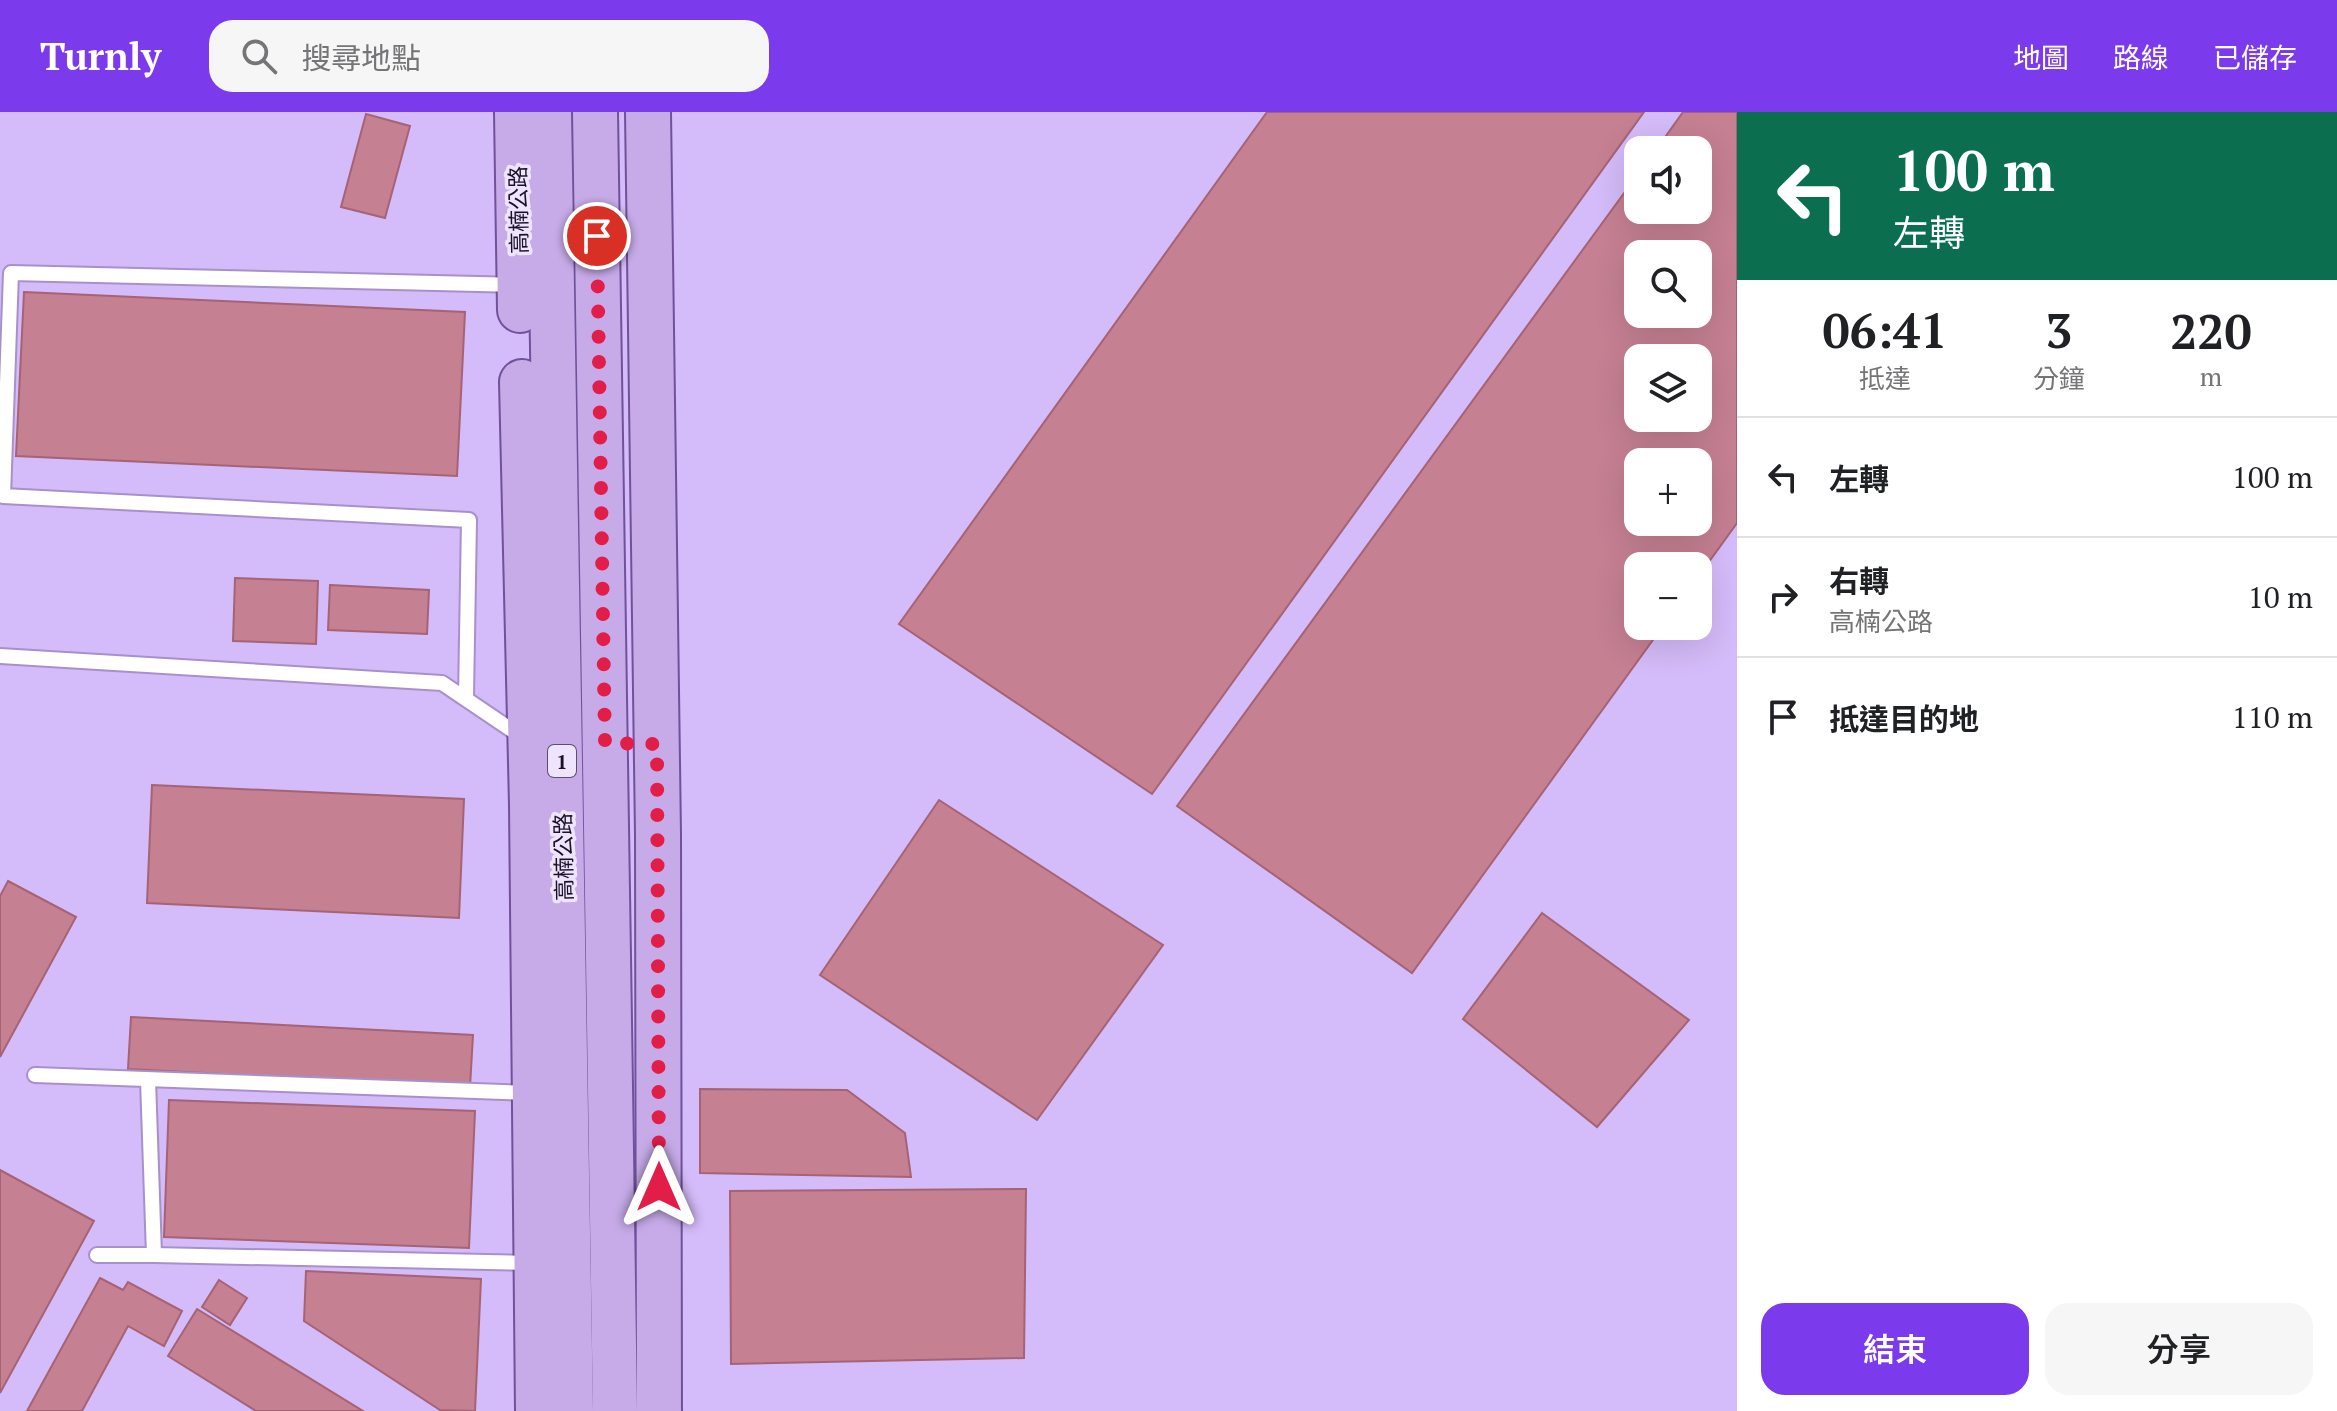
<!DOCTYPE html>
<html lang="zh-TW">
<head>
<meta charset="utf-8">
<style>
  body { margin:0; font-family:"PT Serif","Noto Sans TC",serif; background:#f6f6f6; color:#202124; height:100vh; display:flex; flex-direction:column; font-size:30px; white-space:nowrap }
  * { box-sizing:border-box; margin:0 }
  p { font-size:26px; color:#757577 }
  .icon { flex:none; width:44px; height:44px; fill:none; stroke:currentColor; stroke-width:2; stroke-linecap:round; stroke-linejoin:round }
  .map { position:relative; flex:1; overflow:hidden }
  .side { display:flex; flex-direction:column; background:#fff; width:600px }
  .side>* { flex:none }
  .hud { background:#0b6e4f; color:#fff; overflow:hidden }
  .controls { position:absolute; left:1624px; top:24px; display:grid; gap:16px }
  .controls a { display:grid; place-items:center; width:88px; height:88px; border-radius:16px; background:#fff; box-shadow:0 8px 32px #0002; font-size:40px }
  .pin { position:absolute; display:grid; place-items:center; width:68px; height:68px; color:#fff; margin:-34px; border:4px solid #fff; border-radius:50%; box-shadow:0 2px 8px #0007 }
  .me { position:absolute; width:88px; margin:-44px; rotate:0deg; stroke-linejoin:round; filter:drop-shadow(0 0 6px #0008) }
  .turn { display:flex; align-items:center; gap:28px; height:168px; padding:0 24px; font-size:36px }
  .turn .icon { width:104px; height:104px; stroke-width:2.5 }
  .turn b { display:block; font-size:56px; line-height:68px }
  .eta { display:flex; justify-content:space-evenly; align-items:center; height:136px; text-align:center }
  .eta b { font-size:48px; font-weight:600; line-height:56px }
  .primary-button { display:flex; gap:16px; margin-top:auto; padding:16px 24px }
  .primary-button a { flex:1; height:92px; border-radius:24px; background:#7c3aed; color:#fff; font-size:32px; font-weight:600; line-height:92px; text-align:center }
  .primary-button a+a { background:#f6f6f6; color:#202124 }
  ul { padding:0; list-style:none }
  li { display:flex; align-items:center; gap:24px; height:120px; padding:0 24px; border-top:2px solid #e0e0e0 }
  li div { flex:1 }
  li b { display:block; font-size:30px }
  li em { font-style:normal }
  header { display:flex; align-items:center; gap:48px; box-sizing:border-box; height:112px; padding:0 40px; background:#7c3aed; color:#fff }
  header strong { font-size:38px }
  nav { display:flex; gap:44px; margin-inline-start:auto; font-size:28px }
  .search { width:560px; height:72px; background:#f6f6f6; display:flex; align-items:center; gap:20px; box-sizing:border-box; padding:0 28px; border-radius:24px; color:#757577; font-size:30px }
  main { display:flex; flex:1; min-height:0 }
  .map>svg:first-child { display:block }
</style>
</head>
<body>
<header>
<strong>Turnly</strong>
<div class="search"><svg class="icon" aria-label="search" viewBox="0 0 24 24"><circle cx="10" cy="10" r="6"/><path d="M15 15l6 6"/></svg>搜尋地點</div>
<nav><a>地圖</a><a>路線</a><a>已儲存</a></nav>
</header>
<main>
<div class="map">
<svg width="1737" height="1299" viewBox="0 0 1737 1299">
  <rect width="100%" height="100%" fill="#d4bbf9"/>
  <g fill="#c58092" stroke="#a56375" stroke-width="2" fill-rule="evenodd">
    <polygon points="1267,0 1644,0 1152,682 899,512"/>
    <path d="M1683,0H1737V411L1698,465V454H1638V514H1663L1412,861L1177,694L1638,62V98H1698V38H1656ZM1638,142H1698V202H1638ZM1638,246H1698V306H1638ZM1638,350H1698V410H1638Z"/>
    <polygon points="366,2 410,14 385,106 341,95"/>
    <polygon points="24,180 465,200 457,364 16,344"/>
    <polygon points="235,466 318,469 316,532 233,529"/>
    <polygon points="330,473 429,478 427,522 328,518"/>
    <polygon points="152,673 464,687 459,806 147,791"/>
    <polygon points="939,688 1163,833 1037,1008 820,863"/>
    <polygon points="8,769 76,805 0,945 0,784"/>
    <polygon points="1542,801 1689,908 1597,1015 1463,907"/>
    <polygon points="131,905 473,923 470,975 128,957"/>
    <polygon points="700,977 847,978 905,1021 911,1065 700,1061"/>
    <polygon points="169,988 475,999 469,1136 164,1125"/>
    <polygon points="0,1058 94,1109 0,1281"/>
    <polygon points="1026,1077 1024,1246 731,1252 730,1079"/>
    <polygon points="306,1159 481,1167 475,1299 440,1298 304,1209"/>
    <polygon points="100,1166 123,1178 128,1170 182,1199 164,1234 128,1214 82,1299 27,1299"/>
    <polygon points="219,1168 247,1186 230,1213 202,1195"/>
    <polygon points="197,1197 363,1299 256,1299 168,1244"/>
  </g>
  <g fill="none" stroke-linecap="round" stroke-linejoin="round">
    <defs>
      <g id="lane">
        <polyline points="0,544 442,571 522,625"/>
        <polyline points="466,585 469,408 3,384 11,161 516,173"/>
        <polyline points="35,963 530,981"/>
        <polyline points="97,1143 154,1143 148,968"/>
        <polyline points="154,1143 533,1151"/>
      </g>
      <g id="primary">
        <polyline points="517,0 520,198"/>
        <polyline points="549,0 571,1299"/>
        <polyline points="595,0 615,1299"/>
        <polyline points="648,0 658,723 659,1299"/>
        <polyline points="522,270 532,693 538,1299"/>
      </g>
    </defs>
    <use href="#lane" stroke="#a890cb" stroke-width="18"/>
    <use href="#primary" stroke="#71519b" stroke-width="48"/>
    <use href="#lane" stroke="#fff" stroke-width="14"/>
    <use href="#primary" stroke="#c6abe8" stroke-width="44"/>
  </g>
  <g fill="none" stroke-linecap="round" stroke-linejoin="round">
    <polyline stroke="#e11d48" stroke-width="14" stroke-dasharray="0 25.2" points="597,124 605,631 657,632 659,1075"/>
  </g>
  <g text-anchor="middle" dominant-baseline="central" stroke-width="7" stroke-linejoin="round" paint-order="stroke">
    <rect fill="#eee4fd" stroke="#5a5067" stroke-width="2" x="548" y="633" width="28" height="32" rx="6"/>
    <g font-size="20" font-weight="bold" fill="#1b1127">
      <text x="562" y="649">1</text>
    </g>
    <g font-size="22" fill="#1b1127" stroke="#eee4fd">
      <text transform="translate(518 98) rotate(-91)">高楠公路</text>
      <text transform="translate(563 745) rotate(-91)">高楠公路</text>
    </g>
  </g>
</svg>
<div class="controls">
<a><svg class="icon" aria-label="sound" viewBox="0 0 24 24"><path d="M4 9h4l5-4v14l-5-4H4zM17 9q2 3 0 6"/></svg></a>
<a><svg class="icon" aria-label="search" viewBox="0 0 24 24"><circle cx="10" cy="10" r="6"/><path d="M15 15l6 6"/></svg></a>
<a><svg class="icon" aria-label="layers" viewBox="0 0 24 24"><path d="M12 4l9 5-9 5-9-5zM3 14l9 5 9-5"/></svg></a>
<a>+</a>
<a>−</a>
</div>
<div class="pin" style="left:597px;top:124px;background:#d93025"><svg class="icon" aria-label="arrive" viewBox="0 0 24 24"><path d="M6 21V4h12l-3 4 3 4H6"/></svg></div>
<svg class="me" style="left:659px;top:1075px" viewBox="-20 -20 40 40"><path d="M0-17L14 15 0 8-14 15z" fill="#e11d48" stroke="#fff" stroke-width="4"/></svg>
</div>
<section class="side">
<div class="hud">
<div class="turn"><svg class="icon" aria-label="left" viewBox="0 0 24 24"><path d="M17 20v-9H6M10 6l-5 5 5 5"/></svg><div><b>100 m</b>左轉</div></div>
</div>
<div class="eta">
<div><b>06:41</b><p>抵達</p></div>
<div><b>3</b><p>分鐘</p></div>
<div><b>220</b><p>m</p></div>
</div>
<ul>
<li><svg class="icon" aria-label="left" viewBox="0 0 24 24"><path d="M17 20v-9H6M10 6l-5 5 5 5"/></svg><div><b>左轉</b></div><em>100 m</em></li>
<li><svg class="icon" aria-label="right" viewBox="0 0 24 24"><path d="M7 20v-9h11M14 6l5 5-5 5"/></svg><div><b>右轉</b><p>高楠公路</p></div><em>10 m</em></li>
<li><svg class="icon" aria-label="arrive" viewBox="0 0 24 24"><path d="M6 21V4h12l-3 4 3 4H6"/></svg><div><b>抵達目的地</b></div><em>110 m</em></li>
</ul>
<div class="primary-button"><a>結束</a><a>分享</a></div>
</section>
</main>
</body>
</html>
